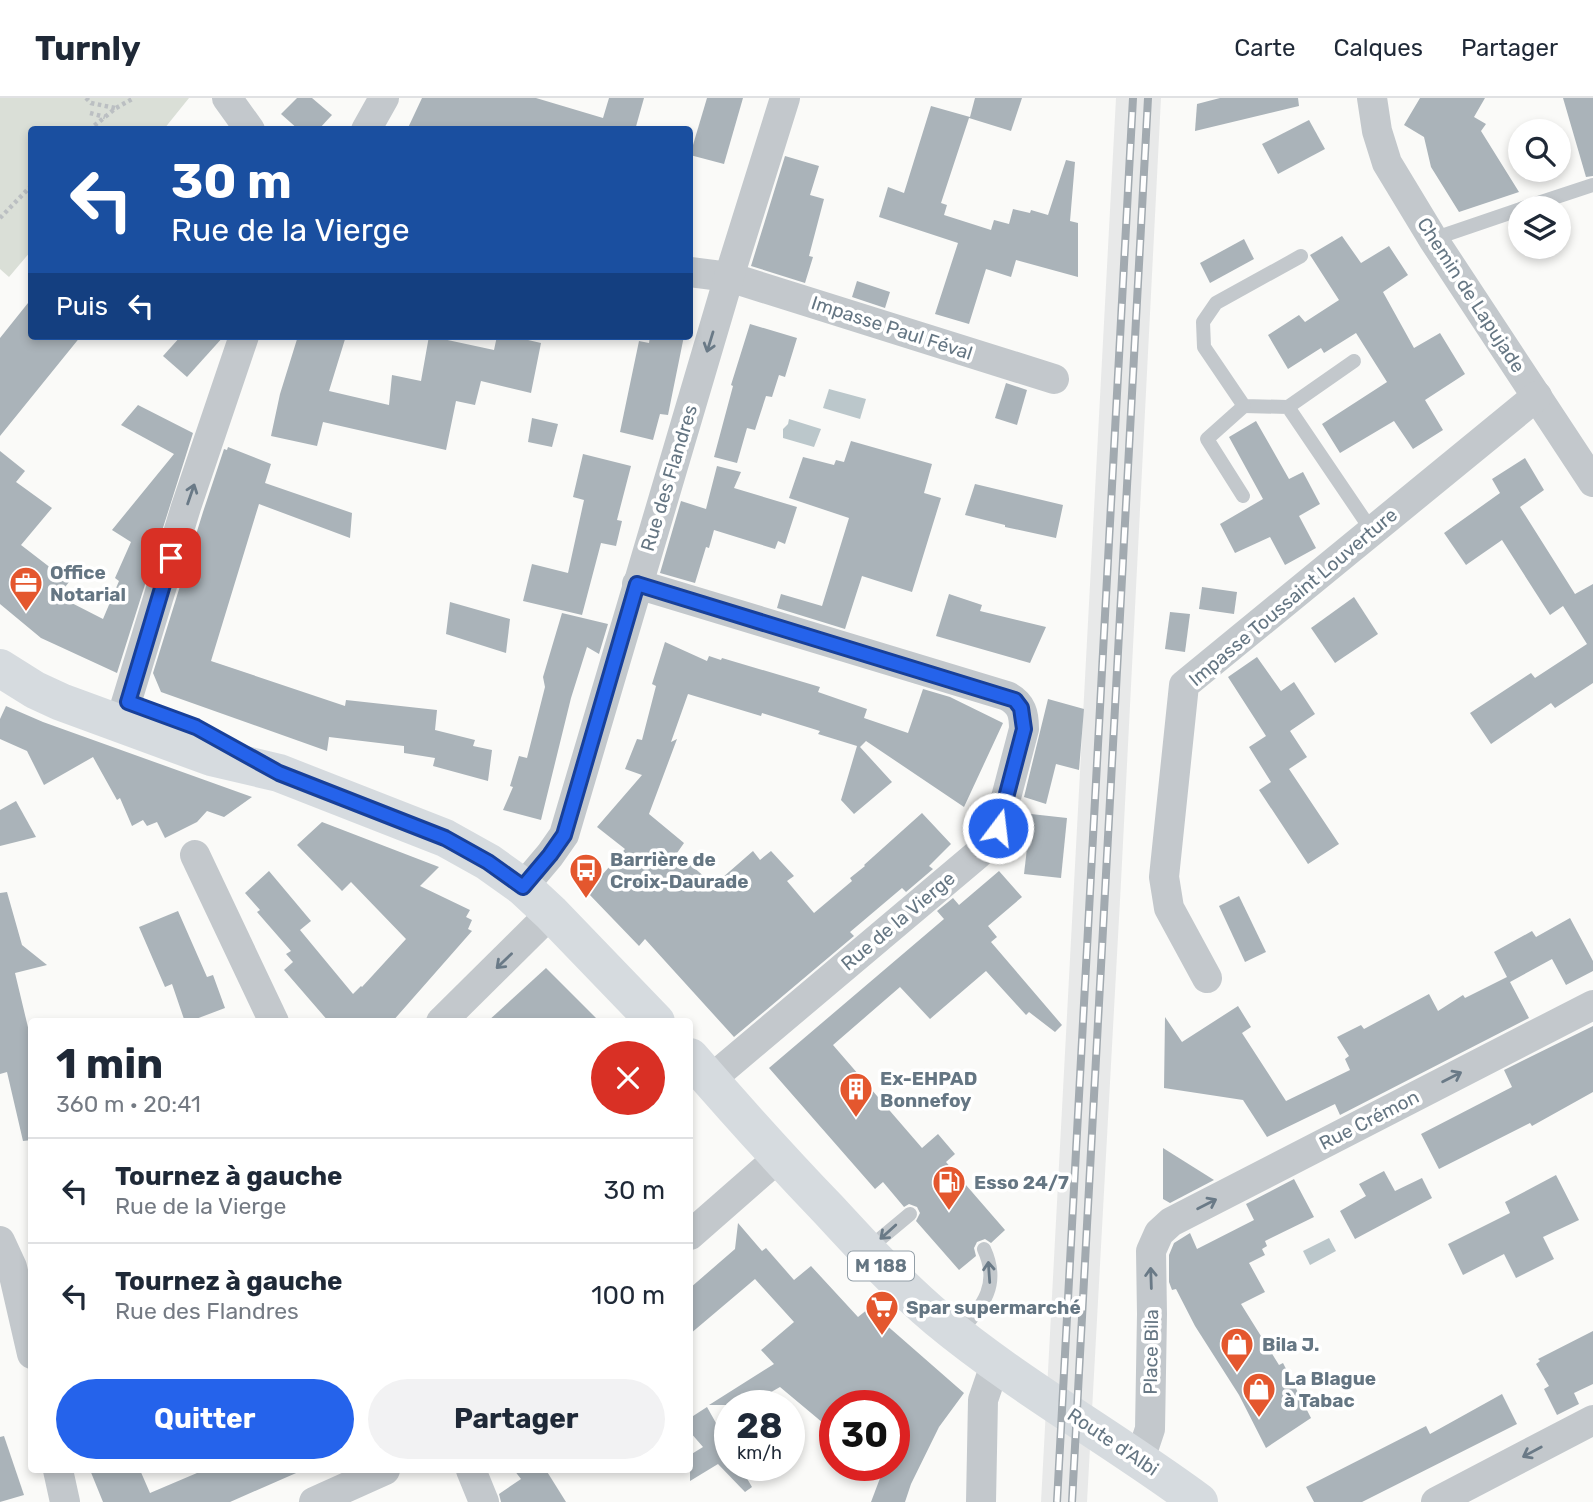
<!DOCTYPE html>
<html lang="fr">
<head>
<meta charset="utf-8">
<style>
  body { margin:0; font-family:Rubik,sans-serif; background:#f2f2f3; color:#1f2937; height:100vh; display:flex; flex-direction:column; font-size:26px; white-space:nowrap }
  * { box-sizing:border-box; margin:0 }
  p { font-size:23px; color:#747a83 }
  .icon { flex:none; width:38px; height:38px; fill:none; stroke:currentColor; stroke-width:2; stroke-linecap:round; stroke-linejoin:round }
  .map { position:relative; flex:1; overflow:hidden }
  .details { position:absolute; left:28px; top:920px; width:665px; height:455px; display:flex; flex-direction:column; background:#fff; border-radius:7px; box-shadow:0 4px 10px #0003 }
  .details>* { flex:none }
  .banner { position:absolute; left:28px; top:28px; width:665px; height:214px; border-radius:7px; box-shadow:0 4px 10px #0003; background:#1a4fa0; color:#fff; overflow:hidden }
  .controls { position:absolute; left:1508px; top:21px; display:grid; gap:14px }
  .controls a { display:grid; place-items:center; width:63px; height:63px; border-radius:50%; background:#fff; box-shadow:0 4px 10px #0003; font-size:35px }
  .speed { position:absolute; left:714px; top:1292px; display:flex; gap:14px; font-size:35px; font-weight:700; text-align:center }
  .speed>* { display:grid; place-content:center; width:91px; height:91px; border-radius:50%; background:#fff; box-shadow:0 4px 10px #0003; line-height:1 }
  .speed small { font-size:18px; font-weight:400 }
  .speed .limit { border:10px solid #d22; background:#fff; color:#111 }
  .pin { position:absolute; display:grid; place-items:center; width:60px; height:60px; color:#fff; margin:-30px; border-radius:14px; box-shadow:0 4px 10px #0006 }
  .me { position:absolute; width:77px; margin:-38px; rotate:15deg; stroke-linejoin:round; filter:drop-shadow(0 0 5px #0008) }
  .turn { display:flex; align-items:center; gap:24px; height:147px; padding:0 28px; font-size:32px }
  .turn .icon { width:91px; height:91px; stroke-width:2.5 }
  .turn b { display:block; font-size:49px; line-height:60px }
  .then { display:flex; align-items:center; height:66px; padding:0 28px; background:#0003; gap:14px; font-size:26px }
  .round { display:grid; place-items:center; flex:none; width:74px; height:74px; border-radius:37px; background:#f2f2f3 }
  .head { display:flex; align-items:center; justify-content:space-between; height:119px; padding:0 28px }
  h1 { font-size:42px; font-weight:700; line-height:52px }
  .primary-button { display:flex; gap:14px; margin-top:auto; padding:14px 28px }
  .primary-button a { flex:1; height:80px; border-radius:42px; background:#2563eb; color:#fff; font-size:28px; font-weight:700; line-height:80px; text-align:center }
  .primary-button a+a { background:#f2f2f3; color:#1f2937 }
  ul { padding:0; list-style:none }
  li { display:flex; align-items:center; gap:21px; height:105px; padding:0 28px; border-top:2px solid #e0e1e3 }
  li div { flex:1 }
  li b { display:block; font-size:26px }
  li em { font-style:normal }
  header { display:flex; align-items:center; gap:42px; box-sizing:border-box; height:98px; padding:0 35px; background:#fff; border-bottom:2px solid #e0e1e3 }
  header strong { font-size:33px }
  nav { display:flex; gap:38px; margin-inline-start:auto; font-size:24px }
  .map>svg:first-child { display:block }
</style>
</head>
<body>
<header>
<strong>Turnly</strong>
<nav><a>Carte</a><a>Calques</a><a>Partager</a></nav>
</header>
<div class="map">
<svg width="1593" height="1404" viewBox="0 0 1593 1404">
  <rect width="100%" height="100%" fill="#fafaf8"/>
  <polygon fill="#e8e9e9" points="1116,0 1161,0 1121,784 1087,1404 1041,1404"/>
  <polygon fill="#dadfd7" points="0,0 189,0 164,31 32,32 31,153 9,179 0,171"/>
  <g fill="#bbc7cb">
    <polygon points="829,291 866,301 860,321 823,310"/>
    <polygon points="789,321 821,331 814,349 783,340 783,331 788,326"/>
    <polygon points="1329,1140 1336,1153 1310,1167 1303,1153"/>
  </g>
  <g fill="#aab3b9">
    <polygon points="297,0 312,0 332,17 318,32 299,32 281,16"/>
    <polygon points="422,0 536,0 603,20 609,0 644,0 635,32 407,32"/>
    <polygon points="707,0 743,0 724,66 690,57"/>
    <polygon points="975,0 1022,0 1011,33 969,20 941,105 947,107 944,117 991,132 994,122 1009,126 1013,111 1030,115 1031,112 1048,117 1066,62 1075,64 1070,123 1078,125 1078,179 1016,162 1011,179 986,171 969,226 935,216 958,145 879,119 888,89 904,95 931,8 970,19"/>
    <polygon points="1220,0 1298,0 1299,8 1195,33 1197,6"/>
    <polygon points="1420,0 1485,0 1474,19 1486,26 1481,33 1519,94 1459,114 1431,69 1424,39 1404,27"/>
    <polygon points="1563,0 1593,0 1593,78 1586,79"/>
    <polygon points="1309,22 1325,51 1278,76 1262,46"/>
    <polygon points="785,58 819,68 810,97 824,101 809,158 813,159 805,185 751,168"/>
    <polygon points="1342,138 1361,165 1389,148 1408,177 1383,194 1414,250 1440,235 1465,276 1425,302 1443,332 1413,351 1394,323 1340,355 1322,326 1387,284 1356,235 1324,255 1321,250 1288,271 1268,237 1299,217 1305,224 1339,202 1310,157"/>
    <polygon points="1244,141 1254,161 1210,185 1200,165"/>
    <polygon points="857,183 890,194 885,210 852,199"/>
    <polygon points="32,200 32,238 81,238 0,338 0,240"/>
    <polygon points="750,226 797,240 785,279 779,277 772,299 766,298 755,332 747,330 737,365 714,359 733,288 731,287"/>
    <polygon points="181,238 224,238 187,279 163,258"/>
    <polygon points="298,238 346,238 329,293 389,307 392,277 421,283 429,238 494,252 497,238 511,238 541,245 531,295 481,283 475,307 456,303 446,352 323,324 317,348 271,338 280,296"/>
    <polygon points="650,238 684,238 668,317 660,316 653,342 620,334 639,243 649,245"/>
    <polygon points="1006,285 1027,292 1017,327 995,320"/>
    <polygon points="138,307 193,335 117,575 41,540 0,506 0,353 25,373 16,384 52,410 21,447 69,484 58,498 103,521 119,483 115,480 131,444 112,432 174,356 121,327"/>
    <polygon points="532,320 558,326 552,349 528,344"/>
    <polygon points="1256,323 1289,381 1303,374 1320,406 1299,418 1316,450 1285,467 1270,439 1235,455 1220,426 1263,401 1229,339"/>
    <polygon points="851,343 932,366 924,395 941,400 912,494 862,478 845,531 777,510 781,496 822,508 849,420 789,400 803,359 834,367 836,362 844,364"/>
    <polygon points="228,349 271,366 265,385 352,415 350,440 259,406 211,563 345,608 346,602 437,612 435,632 475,642 473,648 492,652 488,683 433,668 435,660 404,655 404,648 329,639 327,653 161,594 153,575 203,414 224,351 227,352"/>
    <polygon points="583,356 631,368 617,422 622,423 616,448 601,445 582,517 523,503 532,466 568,475 584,402 573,399"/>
    <polygon points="1525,360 1544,392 1520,409 1575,496 1593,486 1593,585 1555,610 1551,605 1491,646 1470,615 1531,575 1535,580 1587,546 1563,508 1550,517 1502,442 1466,467 1444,435 1500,395 1492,381"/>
    <polygon points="717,368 741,374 734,390 797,409 785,446 778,443 775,451 714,432 709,450 706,449 695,485 660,475 681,403 706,411"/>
    <polygon points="975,386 1063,407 1056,440 1005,429 1005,427 965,417"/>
    <polygon points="1202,489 1237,494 1234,516 1199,511"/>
    <polygon points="949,496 982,507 980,513 1046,529 1030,565 936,538"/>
    <polygon points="1354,499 1378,536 1335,565 1311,530"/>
    <polygon points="450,504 510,521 506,555 446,536"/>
    <polygon points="1170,514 1190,516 1185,554 1165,551"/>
    <polygon points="562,515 608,526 599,556 587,549 571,600 541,722 503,712 513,689 510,688 519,658 527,660 545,589 543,579"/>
    <polygon points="665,544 707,563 709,558 721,562 722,560 820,589 818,594 867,611 864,620 908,635 923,591 950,599 1003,625 964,709 866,643 860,649 892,684 854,716 841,702 857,648 818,636 820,633 762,615 761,618 688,596 671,644 677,641 649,716 684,745 677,755 714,787 753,753 760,762 771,753 794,778 787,783 814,815 852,783 850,780 865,768 864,767 922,715 951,746 929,768 933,771 906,794 902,790 850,834 854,838 734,939 645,841 639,848 587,794 625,751 597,729 642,677 625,671 637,641 642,642 656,588 652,586"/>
    <polygon points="1257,559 1281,593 1294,584 1315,616 1290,633 1307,659 1289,671 1339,746 1308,766 1259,692 1271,684 1249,649 1266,638 1228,579"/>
    <polygon points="1048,601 1084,611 1079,672 1056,666 1046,706 1024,699"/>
    <polygon points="6,608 43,624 252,699 224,719 207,713 197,724 165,740 157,724 147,728 143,722 132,728 120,700 117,702 93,659 44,687 27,653 0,641 0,621"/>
    <polygon points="16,703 36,739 0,748 0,712"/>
    <polygon points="1031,716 1067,720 1061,780 1024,776"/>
    <polygon points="322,724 439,769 420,788 470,812 466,819 472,822 468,831 472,833 392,924 329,924 284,872 293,864 286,856 291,853 257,814 260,812 245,795 269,773 311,823 300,832 353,896 361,888 362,889 406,841 351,784 342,793 297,747"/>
    <polygon points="999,773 1022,799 988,828 997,839 991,844 1062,927 1055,934 1029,914 1026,917 986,873 930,921 900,889 833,947 922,1050 938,1036 955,1056 946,1064 1005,1132 991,1145 985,1141 977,1144 974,1150 976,1158 959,1172 916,1123 920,1115 917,1109 909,1106 904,1109 883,1084 875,1091 769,970 944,821 937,813 953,800 959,807"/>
    <polygon points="7,794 22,847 47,867 15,875 32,946 32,1042 23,1043 7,974 0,976 0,795"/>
    <polygon points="1239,798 1266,854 1245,864 1219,808"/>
    <polygon points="178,813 207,879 213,877 225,910 188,924 185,924 172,886 165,889 139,829"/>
    <polygon points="1570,820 1593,863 1593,873 1566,887 1552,861 1510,884 1529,920 1340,1017 1335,1006 1267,1039 1243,1002 1164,990 1165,919 1182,944 1238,908 1251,929 1242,935 1286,1003 1350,972 1345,961 1349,958 1337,939 1361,927 1364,931 1429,896 1438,913 1463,897 1465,900 1507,879 1494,854 1532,833 1536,839"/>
    <polygon points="546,870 600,924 487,924"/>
    <polygon points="1593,928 1593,994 1532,1028 1530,1025 1439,1071 1421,1036 1512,989 1504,972"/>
    <polygon points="1163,1050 1214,1082 1170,1105 1163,1101"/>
    <polygon points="1384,1073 1395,1093 1422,1080 1432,1100 1355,1141 1340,1113 1366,1098 1359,1086"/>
    <polygon points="1556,1077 1579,1122 1543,1139 1554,1161 1516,1180 1504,1156 1463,1177 1448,1146 1510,1115 1505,1104"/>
    <polygon points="1294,1081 1314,1119 1265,1143 1267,1148 1262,1151 1265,1157 1249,1165 1265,1194 1241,1206 1279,1267 1283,1265 1311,1320 1266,1350 1239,1297 1195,1228 1176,1191 1172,1192 1169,1184 1169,1157 1174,1145 1190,1135 1197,1151 1254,1122 1246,1106"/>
    <polygon points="738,1125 762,1153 766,1150 794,1182 811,1168 858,1219 868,1211 964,1295 939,1329 911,1386 905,1404 871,1404 885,1367 894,1367 894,1307 835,1307 835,1335 780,1289 748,1307 709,1307 774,1266 761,1252 794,1224 755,1181 690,1236 690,1190 735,1151"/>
    <polygon points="1593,1233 1593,1286 1574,1295 1579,1306 1557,1317 1544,1291 1549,1288 1536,1266 1540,1263 1538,1261"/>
    <polygon points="1502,1296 1517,1326 1362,1404 1314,1404 1306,1389 1426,1328 1430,1336"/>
    <polygon points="707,1309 730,1350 730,1367 739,1367 752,1389 745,1394 718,1366 690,1383 690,1357 703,1349 690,1334 690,1320"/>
    <polygon points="4,1338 24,1397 0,1404 0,1339"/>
    <polygon points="90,1372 140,1372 150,1395 204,1372 303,1372 230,1404 103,1404"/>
    <polygon points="514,1372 546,1372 566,1404 501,1404 499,1396 521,1381"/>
  </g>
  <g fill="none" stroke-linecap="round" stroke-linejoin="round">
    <g stroke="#bbbfc2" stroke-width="4.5" stroke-dasharray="3.5 3.5" stroke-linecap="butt">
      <polyline points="86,0 91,5 115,10"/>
      <polyline points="90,15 105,19"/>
      <polyline points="89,32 116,10 134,0"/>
      <polyline points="0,120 32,87"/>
    </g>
    <g stroke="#c3c8cc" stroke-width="14">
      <polyline points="1523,110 1593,87"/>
      <polyline points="1433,141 1521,111"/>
      <polyline points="1301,158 1216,205 1203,224 1204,249 1244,308 1288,309 1372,433"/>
      <polyline points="1288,309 1354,263"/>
      <polyline points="1243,398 1207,341 1244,308"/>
      <polyline points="868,1151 910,1116"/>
      <path d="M959,1235C982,1208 1001,1188 984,1151"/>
    </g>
    <g stroke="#c3c8cc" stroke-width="30">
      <polyline points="227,0 250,32"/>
      <polyline points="1372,0 1377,33 1387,65 1433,141 1593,384"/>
      <polyline points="366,32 384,0"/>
      <polyline points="690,174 729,179 1054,281"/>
      <path d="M637,486L1007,598C1022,606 1024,616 1024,631L998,730L992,742L978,756L710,982"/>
      <polyline points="120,625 186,409 244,238"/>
      <polyline points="195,757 274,924"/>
      <polyline points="523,789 550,757 564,737 729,179 785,0"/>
      <polyline points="1207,880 1169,810 1164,779 1184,587 1537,298"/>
      <polyline points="441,924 551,815"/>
      <polyline points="690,1137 779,1059"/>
      <polyline points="0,1143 12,1169 32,1256"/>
      <polyline points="1140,1361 1150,1331 1152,1216 1151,1153 1159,1135 1171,1124 1593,907"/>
      <polyline points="58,1372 65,1404"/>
      <polyline points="471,1372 484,1404"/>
      <polyline points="314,1404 385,1372"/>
      <polyline points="981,1404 983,1302 996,1264"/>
      <polyline points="1436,1404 1593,1322"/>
    </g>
    <g stroke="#d6dbdf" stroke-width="38">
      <polyline points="0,570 35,592 61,604 211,659 279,675 445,740 488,764 523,789 551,815 656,924"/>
      <path d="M690,959C735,1011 781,1062 829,1112C864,1150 899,1188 938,1221C1020,1289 1114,1341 1199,1404"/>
    </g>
    <defs>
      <g id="rail">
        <polyline points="1057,1404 1133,0"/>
        <polyline points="1072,1404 1148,0"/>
      </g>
    </defs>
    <use href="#rail" stroke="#a2aab0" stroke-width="8"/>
    <use href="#rail" stroke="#fff" stroke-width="5" stroke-dasharray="16" stroke-linecap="butt"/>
  </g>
  <defs><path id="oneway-shaft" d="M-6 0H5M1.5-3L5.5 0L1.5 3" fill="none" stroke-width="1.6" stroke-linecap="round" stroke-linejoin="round" transform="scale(1.75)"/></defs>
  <g stroke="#6a7a87">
    <use href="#oneway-shaft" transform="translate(710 244) rotate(107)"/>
    <use href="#oneway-shaft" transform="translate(191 396) rotate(-71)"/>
    <use href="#oneway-shaft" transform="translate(504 863) rotate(136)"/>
    <use href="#oneway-shaft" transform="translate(1452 979) rotate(-27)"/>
    <use href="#oneway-shaft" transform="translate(1207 1106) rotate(-27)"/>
    <use href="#oneway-shaft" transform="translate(888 1134) rotate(138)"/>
    <use href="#oneway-shaft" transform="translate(989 1174) rotate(-94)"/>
    <use href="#oneway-shaft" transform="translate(1151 1180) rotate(-92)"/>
    <use href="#oneway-shaft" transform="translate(1532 1354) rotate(152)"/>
  </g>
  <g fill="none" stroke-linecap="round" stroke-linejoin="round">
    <defs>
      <polyline id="route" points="171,460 128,604 196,629 279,675 445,740 488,764 523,789 550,757 564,737 637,486 1015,602 1021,610 1024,631 998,730"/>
    </defs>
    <use href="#route" stroke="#184099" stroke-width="18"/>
    <use href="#route" stroke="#2563eb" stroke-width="12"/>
  </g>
  <defs>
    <symbol id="office-pin" viewBox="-11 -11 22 30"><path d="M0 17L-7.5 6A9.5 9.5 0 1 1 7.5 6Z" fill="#e4572e" stroke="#fff"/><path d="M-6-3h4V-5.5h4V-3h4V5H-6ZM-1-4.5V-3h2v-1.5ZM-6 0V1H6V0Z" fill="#fff"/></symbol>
    <symbol id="bus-pin" viewBox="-11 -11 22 30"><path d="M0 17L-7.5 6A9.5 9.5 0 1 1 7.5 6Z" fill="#e4572e" stroke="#fff"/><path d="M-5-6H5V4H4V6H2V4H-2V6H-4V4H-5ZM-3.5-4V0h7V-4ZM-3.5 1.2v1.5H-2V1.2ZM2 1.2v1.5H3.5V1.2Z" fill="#fff"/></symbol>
    <symbol id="building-pin" viewBox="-11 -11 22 30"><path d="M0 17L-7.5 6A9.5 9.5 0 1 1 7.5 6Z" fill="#e4572e" stroke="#fff"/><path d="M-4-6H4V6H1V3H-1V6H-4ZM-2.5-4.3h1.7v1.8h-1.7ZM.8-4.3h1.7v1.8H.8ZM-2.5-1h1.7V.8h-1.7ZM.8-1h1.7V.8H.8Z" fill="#fff"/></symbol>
    <symbol id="fuel-pin" viewBox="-11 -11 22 30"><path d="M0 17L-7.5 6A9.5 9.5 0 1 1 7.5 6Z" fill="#e4572e" stroke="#fff"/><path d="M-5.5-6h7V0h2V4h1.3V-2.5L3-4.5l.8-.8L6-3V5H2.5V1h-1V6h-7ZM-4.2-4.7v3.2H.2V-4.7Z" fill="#fff"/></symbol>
    <symbol id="supermarket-pin" viewBox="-11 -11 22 30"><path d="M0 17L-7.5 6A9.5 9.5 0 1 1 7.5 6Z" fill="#e4572e" stroke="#fff"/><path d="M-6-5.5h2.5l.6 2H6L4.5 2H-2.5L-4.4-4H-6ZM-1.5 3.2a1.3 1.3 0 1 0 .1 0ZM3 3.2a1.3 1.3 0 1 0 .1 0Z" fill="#fff"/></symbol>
    <symbol id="shop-pin" viewBox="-11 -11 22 30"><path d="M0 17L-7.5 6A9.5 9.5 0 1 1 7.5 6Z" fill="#e4572e" stroke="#fff"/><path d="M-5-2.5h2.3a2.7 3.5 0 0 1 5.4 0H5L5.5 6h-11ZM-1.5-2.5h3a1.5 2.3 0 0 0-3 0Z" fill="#fff"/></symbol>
  </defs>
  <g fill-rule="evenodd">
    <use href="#office-pin" x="7" y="466" width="38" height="52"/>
    <use href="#bus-pin" x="567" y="753" width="38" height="52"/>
    <use href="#building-pin" x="837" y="972" width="38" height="52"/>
    <use href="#fuel-pin" x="930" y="1065" width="38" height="52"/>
    <use href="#supermarket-pin" x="863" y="1190" width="38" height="52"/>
    <use href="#shop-pin" x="1218" y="1227" width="38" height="52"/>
    <use href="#shop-pin" x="1240" y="1272" width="38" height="52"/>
  </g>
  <g text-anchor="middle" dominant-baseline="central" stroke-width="7" stroke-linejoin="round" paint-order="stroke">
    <rect fill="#fff" stroke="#939fa8" stroke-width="2" x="848" y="1153.5" width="66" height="29" rx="5"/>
    <g font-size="18" font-weight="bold" fill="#657683">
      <text x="881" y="1168">M 188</text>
    </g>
    <g font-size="19" fill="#657683" stroke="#fff">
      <text transform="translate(1471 197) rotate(57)">Chemin de Lapujade</text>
      <text transform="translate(892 230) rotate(18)">Impasse Paul Féval</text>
      <text transform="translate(669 380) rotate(-73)">Rue des Flandres</text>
      <text transform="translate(1293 499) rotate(-40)">Impasse Toussaint Louverture</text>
      <text transform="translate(898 823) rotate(-40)">Rue de la Vierge</text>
      <text transform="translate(1369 1022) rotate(-27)">Rue Crémon</text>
      <text transform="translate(1151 1254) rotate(-89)">Place Bila</text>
      <text transform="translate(1113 1344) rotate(34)">Route d'Albi</text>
    </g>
    <g font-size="19" font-weight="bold" fill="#657683" stroke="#fff" text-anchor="start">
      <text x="50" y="474">Office<tspan x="50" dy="22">Notarial</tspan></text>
      <text x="610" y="761">Barrière de<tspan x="610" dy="22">Croix-Daurade</tspan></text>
      <text x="880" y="980">Ex-EHPAD<tspan x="880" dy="22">Bonnefoy</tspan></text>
      <text x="974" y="1084">Esso 24/7</text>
      <text x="906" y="1209">Spar supermarché</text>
      <text x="1262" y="1246">Bila J.</text>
      <text x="1284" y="1280">La Blague<tspan x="1284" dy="22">à Tabac</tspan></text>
    </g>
  </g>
</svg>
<div class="controls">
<a><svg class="icon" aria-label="search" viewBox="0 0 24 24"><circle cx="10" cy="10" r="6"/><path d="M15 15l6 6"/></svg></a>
<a><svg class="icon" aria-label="layers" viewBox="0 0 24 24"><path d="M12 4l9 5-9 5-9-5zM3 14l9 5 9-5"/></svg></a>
</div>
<div class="speed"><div>28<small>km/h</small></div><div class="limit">30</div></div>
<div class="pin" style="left:171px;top:460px;background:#d93025"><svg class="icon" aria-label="arrive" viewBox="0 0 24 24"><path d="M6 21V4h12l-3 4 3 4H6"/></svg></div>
<svg class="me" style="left:998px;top:730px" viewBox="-20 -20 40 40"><circle r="17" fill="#2563eb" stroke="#fff" stroke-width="3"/><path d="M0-11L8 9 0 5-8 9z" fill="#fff"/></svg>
<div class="banner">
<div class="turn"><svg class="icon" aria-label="left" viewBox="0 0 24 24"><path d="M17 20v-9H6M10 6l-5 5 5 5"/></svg><div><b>30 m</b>Rue de la Vierge</div></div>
<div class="then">Puis<svg class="icon" aria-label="left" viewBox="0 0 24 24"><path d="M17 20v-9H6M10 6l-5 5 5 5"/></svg></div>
</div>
<section class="details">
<div class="head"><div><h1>1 min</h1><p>360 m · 20:41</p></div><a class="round" style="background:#d93025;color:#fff"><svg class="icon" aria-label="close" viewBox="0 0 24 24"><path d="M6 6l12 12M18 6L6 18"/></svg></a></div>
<ul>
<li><svg class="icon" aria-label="left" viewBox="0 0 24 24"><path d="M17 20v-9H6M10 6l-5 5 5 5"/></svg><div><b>Tournez à gauche</b><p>Rue de la Vierge</p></div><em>30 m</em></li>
<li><svg class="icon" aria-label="left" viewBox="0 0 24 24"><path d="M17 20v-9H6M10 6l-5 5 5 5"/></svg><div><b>Tournez à gauche</b><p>Rue des Flandres</p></div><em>100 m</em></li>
</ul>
<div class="primary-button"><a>Quitter</a><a>Partager</a></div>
</section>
</div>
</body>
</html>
